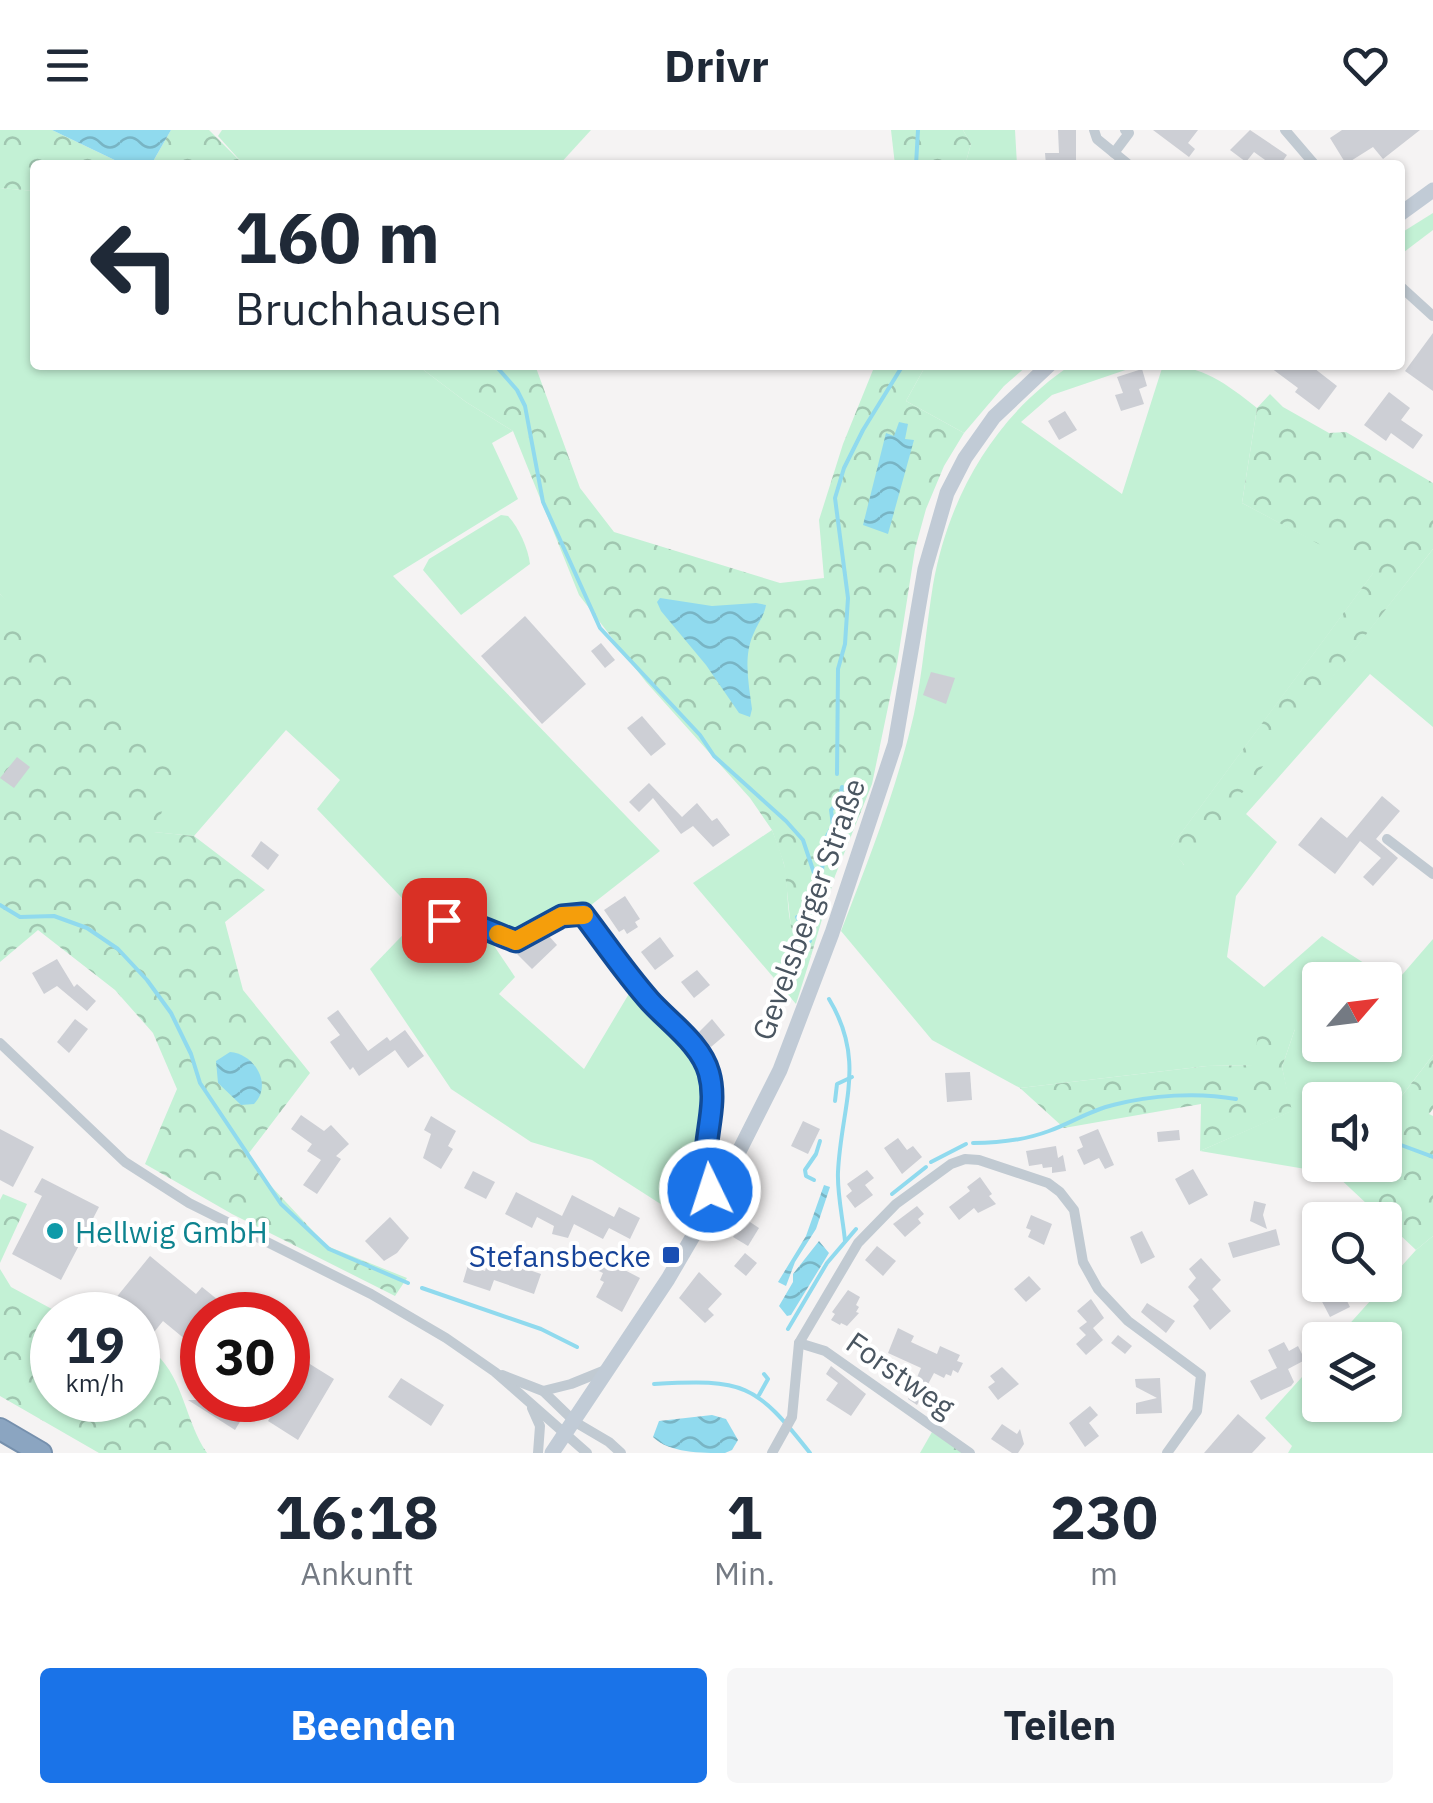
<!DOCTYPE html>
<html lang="de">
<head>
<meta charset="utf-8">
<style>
  body { margin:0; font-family:"IBM Plex Sans",sans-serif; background:#f6f6f7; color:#1f2937; height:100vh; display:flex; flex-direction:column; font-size:38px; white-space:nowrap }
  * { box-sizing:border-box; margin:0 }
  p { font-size:32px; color:#747a83 }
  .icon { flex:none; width:55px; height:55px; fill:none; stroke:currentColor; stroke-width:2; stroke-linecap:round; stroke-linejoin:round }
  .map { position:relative; height:1323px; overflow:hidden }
  .details { display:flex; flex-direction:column; background:#fff; flex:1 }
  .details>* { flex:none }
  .top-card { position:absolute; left:30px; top:30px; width:1375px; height:210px; border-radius:10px; box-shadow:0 2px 8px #0004; background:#fff; color:#1f2937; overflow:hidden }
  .needle { width:65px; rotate:62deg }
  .fabs { position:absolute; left:1302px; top:832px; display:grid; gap:20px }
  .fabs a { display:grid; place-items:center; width:100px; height:100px; border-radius:10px; background:#fff; box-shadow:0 2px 8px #0004; font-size:50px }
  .speed { position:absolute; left:30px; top:1162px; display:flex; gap:20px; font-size:50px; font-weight:700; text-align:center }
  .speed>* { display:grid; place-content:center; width:130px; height:130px; border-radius:50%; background:#fff; box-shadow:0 2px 8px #0004; line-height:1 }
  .speed small { font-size:25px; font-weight:400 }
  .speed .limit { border:15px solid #d22; background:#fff; color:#111 }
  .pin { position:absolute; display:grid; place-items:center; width:85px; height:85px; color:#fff; margin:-42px; border-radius:20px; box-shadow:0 5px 15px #0006 }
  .me { position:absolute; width:110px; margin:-55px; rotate:356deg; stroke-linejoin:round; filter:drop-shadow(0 0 8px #0008) }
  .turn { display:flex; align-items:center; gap:35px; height:210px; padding:0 40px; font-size:45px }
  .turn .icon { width:130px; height:130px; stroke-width:2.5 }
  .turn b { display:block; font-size:70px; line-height:85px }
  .eta { display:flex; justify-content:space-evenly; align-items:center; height:170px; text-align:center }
  .eta b { font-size:60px; font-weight:700; line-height:70px }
  .action { display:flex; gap:20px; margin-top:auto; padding:20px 40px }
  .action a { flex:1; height:115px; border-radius:10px; background:#1a73e8; color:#fff; font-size:40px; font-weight:700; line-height:115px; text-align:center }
  .action a+a { background:#f6f6f7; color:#1f2937 }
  header { display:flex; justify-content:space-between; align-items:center; height:130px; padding:0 40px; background:#fff; font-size:45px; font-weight:700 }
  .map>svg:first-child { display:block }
</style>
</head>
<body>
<header><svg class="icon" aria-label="menu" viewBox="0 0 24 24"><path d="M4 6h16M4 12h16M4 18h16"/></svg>Drivr<svg class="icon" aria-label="heart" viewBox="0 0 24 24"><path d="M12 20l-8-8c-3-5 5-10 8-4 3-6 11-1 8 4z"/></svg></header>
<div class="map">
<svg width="1433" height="1323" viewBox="0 0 1433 1323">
  <defs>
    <pattern id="forest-crowns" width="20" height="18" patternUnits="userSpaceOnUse" patternTransform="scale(2.5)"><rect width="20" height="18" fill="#c3f1d5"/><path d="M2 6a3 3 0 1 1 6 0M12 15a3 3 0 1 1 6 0" fill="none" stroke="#a0c6b0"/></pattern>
    <pattern id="water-waves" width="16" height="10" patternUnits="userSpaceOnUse" patternTransform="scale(2.5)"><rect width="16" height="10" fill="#90daee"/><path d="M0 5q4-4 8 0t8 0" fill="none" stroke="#78b4c4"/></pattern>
  </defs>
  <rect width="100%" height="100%" fill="#f5f3f3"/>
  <g fill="#c3f1d5" fill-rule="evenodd">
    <polygon points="222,0 591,0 559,35 244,35 218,6"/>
    <polygon points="963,0 1015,0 1017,35 965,35 971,14"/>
    <polygon points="0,58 35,61 35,235 417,235 466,272 513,301 492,313 518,369 393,446 660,721 586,779 560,781 512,805 486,804 515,847 499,864 584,939 633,857 703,937 708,972 699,1072 684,1089 592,1030 531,1012 451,959 370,839 420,787 317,679 340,650 286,600 194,706 153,702 14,479 0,464"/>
    <polygon points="1433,83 1433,100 1400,125 1401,103"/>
    <polygon points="926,235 1028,235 1004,256 964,303 906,271"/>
    <path d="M1071,235H1140L1052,265L1021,292L1122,364L1163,235C1202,235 1227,254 1257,278L1242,373L1374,442L1171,717L1184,735L1433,419V597L1370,544L1246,684L1277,712L1236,766L1227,827L1264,857L1322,806L1395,853L1433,809V925L1385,988V970H1320V1035H1343L1335,1044L1200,1021L1291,981L1282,937L1295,899L1254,935L1207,936L1020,958L932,910L841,801C869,729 897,658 914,584C923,541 926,498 933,455C949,365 995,286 1071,235ZM1320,850H1385V915H1320Z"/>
    <path d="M501,385L508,386C519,398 528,418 530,434L461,485L423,440L429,429Z"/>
    <path d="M772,700C777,713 782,725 785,738C790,769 783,806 811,826L796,874L693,753Z"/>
    <polygon points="1433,1106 1433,1323 1288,1323 1292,1316 1265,1288 1320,1227 1320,1275 1385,1275 1385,1210 1335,1210 1416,1120"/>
  </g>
  <g fill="url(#forest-crowns)">
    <polygon points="0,0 52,0 125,35 35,35 35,61 0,58"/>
    <polygon points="171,0 209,0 244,35 151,35"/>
    <polygon points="891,0 963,0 971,14 965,35 895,35"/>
    <polygon points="417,235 535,235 580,358 614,402 780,453 824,448 819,390 843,314 875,235 926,235 906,271 964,303 944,336 926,379 915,419 897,534 872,654 835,746 811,826 800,819 792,806 784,734 772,700 750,668 646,552 579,465 513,301 466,272"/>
    <polygon points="1270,264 1283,277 1329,303 1346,302 1433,353 1433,419 1185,736 1170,718 1373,443 1242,373 1257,278"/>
    <polygon points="0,464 183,628 154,702 194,706 265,760 225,792 243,860 310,943 249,1023 256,1040 327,1116 407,1148 395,1166 232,1084 145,1034 177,959 153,903 115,860 38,800 0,832"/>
    <polygon points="1260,892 1295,899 1282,937 1292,981 1200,1021 1201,974 1064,998 1020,958 1207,936 1253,935"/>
    <polygon points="1433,925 1433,979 1429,984 1433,986 1433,1106 1416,1120 1335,1044 1343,1035 1385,1035 1385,988"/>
    <polygon points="3,1064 27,1074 0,1133 0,1070"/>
    <path d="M0,1139L11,1157L63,1185H52V1270H138V1228L156,1224C184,1250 185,1291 207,1323H99L0,1266Z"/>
    <polygon points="932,1302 964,1323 920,1323"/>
  </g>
  <g fill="url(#water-waves)">
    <polygon points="52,0 171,0 151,35 125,35"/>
    <polygon points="899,292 908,294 905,309 914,310 888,404 863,395 886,303 894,306"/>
    <path d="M660,468L712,476L756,473L766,475C764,487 757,494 753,505C743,528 749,555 752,579L750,587L739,583L706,535L661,481L657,472Z"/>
    <path d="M230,922C255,924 273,955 254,974L241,975L218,953L216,931Z"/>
    <polygon points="824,1055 830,1057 816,1099 795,1132 786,1156 778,1152 806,1106"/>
    <polygon points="819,1111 829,1123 791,1185 787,1186 779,1176 793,1152 793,1144"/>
    <path d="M712,1285L726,1289L738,1310L732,1320L725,1323C701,1323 669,1323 653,1307L659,1291Z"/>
  </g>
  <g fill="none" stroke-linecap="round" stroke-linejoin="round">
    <g stroke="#90daee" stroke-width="4">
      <polyline points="195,35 206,35"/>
      <polyline points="916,35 918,0"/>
      <polyline points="495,235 517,260 525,276 543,372 600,498 700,605 714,626 786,691 803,710 817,752"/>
      <polyline points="837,644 838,539 845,514 848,468 835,368 844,338 863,300 903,235"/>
      <polyline points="0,775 20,787 54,786 87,798 118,819 147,850 171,883 191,924 200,953 281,1074 329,1119 408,1153"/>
      <polyline points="797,787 804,800"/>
      <polyline points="810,811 804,800 806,775 822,740 826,708 833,695 831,680 839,672 842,657"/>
      <path d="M829,869C867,932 841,976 838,1042C837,1064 843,1089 845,1111"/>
      <polyline points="835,971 837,954 852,947"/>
      <path d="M973,1013C998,1013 1025,1010 1049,1001C1071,993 1091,980 1113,975C1151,965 1198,962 1236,969"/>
      <polyline points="1389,1020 1401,1015 1433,1027"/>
      <polyline points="931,1032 966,1014"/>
      <polyline points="814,1050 806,1046 805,1040 816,1024 820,1011"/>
      <polyline points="892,1064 926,1037"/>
      <polyline points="422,1158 541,1199 577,1217"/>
      <polyline points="788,1199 827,1133 856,1099"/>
      <path d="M654,1254C744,1249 755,1253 810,1323"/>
      <polyline points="759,1265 768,1249 764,1244"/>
    </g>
  </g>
  <g fill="#cdcfd5">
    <polygon points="1058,0 1076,0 1076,35 1046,35 1045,23 1059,23"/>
    <polygon points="1153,0 1198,0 1188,13 1195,19 1189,27"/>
    <polygon points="1250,0 1287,25 1280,35 1272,35 1254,22 1246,32 1230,20"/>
    <polygon points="1342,0 1420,0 1383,29 1373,17 1346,34 1330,8"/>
    <polygon points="1433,203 1433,261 1405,241"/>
    <polygon points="1267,235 1310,235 1337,256 1319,280 1295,262 1298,258"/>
    <polygon points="1142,239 1147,256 1139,259 1144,274 1121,281 1115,265 1123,263 1117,247"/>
    <polygon points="1389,262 1410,278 1401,290 1423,305 1413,319 1391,303 1386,311 1364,295"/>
    <polygon points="1065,281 1077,300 1059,310 1048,291"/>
    <polygon points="525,486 586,554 542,594 481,526"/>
    <polygon points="601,513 615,530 605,538 591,521"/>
    <polygon points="931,542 955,548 946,574 923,565"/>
    <polygon points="642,586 666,614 651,626 627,598"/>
    <polygon points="17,627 30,637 14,658 0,648"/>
    <polygon points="649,653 682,687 697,673 712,691 717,688 730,705 713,717 693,696 681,704 653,668 639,682 629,672"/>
    <polygon points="1382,666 1400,681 1376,709 1398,728 1373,756 1363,747 1381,728 1360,711 1335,744 1298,715 1321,687 1347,708"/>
    <polygon points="261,711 279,725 268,740 251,726"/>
    <polygon points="625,766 640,789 635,792 638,797 627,804 624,799 619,802 604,780"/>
    <polygon points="547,804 557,815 532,839 517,824"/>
    <polygon points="660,807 674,826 655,840 641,822"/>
    <polygon points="57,829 74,857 77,854 96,871 87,881 57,856 44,864 32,843"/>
    <polygon points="697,840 710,855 694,868 681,852"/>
    <polygon points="338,880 368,921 387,907 390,911 405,900 424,926 408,938 395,920 359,946 353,937 350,940 330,912 340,905 327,888"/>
    <polygon points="75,889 88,899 69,923 57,912"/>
    <polygon points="712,889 725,905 711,917 699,902"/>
    <polygon points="970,942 972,970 947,972 945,943"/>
    <polygon points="301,985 324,1001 331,995 349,1014 336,1026 341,1029 317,1064 303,1055 321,1030 307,1021 312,1014 291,999"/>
    <polygon points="431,986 456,1001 448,1016 453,1019 441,1039 423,1028 431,1004 424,1000"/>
    <polygon points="803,991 820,999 808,1024 791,1016"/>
    <polygon points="0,999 34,1017 13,1057 0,1050"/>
    <polygon points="1098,999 1114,1035 1105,1039 1099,1028 1084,1035 1077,1020 1083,1017 1079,1007"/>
    <polygon points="1179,1000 1180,1010 1158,1012 1157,1002"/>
    <polygon points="898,1008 907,1020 913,1016 922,1027 902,1044 884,1018"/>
    <polygon points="1056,1016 1058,1028 1063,1025 1066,1041 1052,1043 1052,1037 1043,1038 1042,1034 1029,1036 1026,1021"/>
    <polygon points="1193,1039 1208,1065 1189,1075 1175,1049"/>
    <polygon points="867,1040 874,1048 865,1055 873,1065 855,1078 846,1066 852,1061 847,1054"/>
    <polygon points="473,1041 495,1052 486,1069 464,1058"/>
    <polygon points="980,1047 992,1064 989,1066 996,1074 978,1083 974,1078 959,1090 949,1077 970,1061 967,1057"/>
    <polygon points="42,1048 99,1077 61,1150 12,1124 42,1066 34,1062"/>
    <polygon points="516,1062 562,1086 572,1065 614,1087 619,1077 640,1088 630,1109 609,1098 603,1109 574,1094 568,1108 552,1104 554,1096 537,1087 532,1098 505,1084"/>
    <polygon points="1254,1071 1266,1074 1263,1085 1267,1099 1250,1091"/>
    <polygon points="917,1076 924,1084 918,1089 921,1093 905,1107 893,1094"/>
    <polygon points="1031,1085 1052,1094 1044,1115 1028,1107 1031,1100 1026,1098"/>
    <polygon points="390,1087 409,1108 397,1123 384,1131 365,1111"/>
    <polygon points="744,1088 759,1098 748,1116 733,1107"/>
    <polygon points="1276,1099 1280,1115 1233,1128 1228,1113"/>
    <polygon points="1142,1101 1155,1127 1141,1134 1130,1107"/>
    <polygon points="877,1116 896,1131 883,1146 865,1130"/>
    <polygon points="590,1122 640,1148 622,1182 596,1167 604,1152 600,1150 603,1143 584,1134"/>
    <polygon points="745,1123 757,1133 746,1146 734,1136"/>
    <polygon points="150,1126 196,1164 202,1157 218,1170 206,1185 202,1185 202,1190 186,1210 163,1191 138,1222 138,1185 102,1185"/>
    <polygon points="1201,1128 1221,1150 1212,1159 1231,1181 1210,1200 1193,1176 1199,1170 1188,1157 1196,1148 1189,1139"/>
    <polygon points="487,1134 510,1141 512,1134 541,1144 534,1164 494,1150 490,1161 463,1152 468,1135 485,1141"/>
    <polygon points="699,1142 722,1164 708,1179 714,1185 705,1193 679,1168"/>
    <polygon points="1029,1146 1041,1159 1026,1172 1014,1159"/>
    <polygon points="1320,1150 1320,1155 1339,1155 1350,1177 1330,1187 1317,1162 1307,1156 1307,1151"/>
    <polygon points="848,1160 860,1167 856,1175 859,1177 856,1182 859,1183 847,1196 841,1193 840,1195 831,1190 835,1184 832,1182"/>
    <polygon points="1091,1169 1104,1188 1093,1198 1103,1210 1086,1225 1076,1214 1086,1205 1079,1198 1087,1192 1077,1181"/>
    <polygon points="1147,1173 1175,1191 1166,1203 1141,1182"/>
    <polygon points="898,1198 914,1206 911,1212 937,1224 940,1216 960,1225 957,1231 963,1233 958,1243 953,1240 951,1246 946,1244 944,1248 934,1243 917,1275 908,1269 918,1254 915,1252 921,1238 888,1223"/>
    <polygon points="1118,1205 1132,1216 1125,1224 1111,1213"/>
    <polygon points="1284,1212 1289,1221 1298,1216 1305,1230 1288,1239 1294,1252 1291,1256 1261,1270 1250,1251 1277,1238 1268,1220"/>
    <polygon points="305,1231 334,1249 298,1310 268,1291 281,1270 288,1270 288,1259"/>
    <polygon points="831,1236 866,1264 851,1286 826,1270 838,1253 826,1244"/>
    <polygon points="1002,1237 1019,1254 998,1270 988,1257 995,1252 990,1246"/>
    <polygon points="401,1248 444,1275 431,1296 388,1267"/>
    <polygon points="1160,1248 1162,1283 1136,1284 1136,1273 1157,1268 1136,1257 1135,1249"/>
    <polygon points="188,1270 231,1270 247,1280 235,1300"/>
    <polygon points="1090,1276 1098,1285 1089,1293 1099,1306 1085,1317 1069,1293"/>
    <polygon points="1238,1284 1266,1308 1252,1323 1204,1323"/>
    <polygon points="1002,1294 1017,1304 1020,1299 1024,1314 1018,1323 1012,1323 991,1309"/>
  </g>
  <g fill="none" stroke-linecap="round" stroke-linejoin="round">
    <defs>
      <polyline id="highway" points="0,1299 41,1323"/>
    </defs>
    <use href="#highway" stroke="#7690ad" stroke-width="24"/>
    <g stroke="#c1cad2" stroke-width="10">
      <polyline points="1094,0 1097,9 1129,35"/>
      <polyline points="1285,0 1315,35"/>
      <polyline points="1114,23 1129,3 1125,0"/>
      <polyline points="1400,156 1433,186"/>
      <polyline points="1387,709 1433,744"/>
      <path d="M415,792L462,790L515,811L563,786L583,784C605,812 625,843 648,870C669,893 704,915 710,947C716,979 690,1044 717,1065"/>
      <polyline points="0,913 125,1032 189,1073 371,1164 446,1208 495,1242 587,1323"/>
      <polyline points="799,1213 825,1221 970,1323"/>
      <polyline points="502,1245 543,1261 575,1292 609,1312 621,1323"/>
      <polyline points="543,1261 571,1254 608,1239"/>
      <polyline points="532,1278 540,1296 538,1323"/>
      <polyline points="772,1323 792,1287 799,1213 858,1113 896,1074 951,1034 965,1029 979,1030 1048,1053 1060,1062 1074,1080 1083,1132 1098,1159 1128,1191 1201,1245 1197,1281 1167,1323"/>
    </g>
    <g stroke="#c1cbd6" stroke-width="15">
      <polyline points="1400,84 1433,60"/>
      <polyline points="552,1323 668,1149 717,1065 780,940 832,803 895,614 925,439 947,363 965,328 994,287 1049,235"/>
    </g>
    <use href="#highway" stroke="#8ba5c1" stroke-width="20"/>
  </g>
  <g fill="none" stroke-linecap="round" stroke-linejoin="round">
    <defs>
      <path id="route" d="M444,790C472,790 490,802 516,811L562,786L583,784C605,813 626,844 650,871C670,893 701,914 709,943C720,982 696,1021 710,1060"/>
    </defs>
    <use href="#route" stroke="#114b97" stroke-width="25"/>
    <use href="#route" stroke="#1a73e8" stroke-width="18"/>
    <polyline stroke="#f59e0b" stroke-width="18" points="498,804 516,811 562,786 584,785"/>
  </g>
  <circle fill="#0f9aa8" stroke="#fff" stroke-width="4" cx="55" cy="1101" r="10"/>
  <rect fill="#1a4fb4" stroke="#fff" stroke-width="4" x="661" y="1115" width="20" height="20" rx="5"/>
  <g text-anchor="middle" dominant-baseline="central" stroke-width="8" stroke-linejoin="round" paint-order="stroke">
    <g font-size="30" fill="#4a5661" stroke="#fff">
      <text transform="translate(808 779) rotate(-70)">Gevelsberger Straße</text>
      <text transform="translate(901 1244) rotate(35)">Forstweg</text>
    </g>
    <g font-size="30" fill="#0d838f" stroke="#fff" text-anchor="start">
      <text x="75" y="1101">Hellwig GmbH</text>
    </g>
    <g font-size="30" fill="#164399" stroke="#fff" text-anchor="end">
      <text x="651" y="1125">Stefansbecke</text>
    </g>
  </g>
</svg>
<div class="fabs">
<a><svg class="needle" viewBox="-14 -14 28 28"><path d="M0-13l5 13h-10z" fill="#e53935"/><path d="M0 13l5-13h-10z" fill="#747a83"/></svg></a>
<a><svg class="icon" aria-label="sound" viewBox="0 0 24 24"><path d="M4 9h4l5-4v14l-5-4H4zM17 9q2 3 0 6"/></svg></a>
<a><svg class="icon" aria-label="search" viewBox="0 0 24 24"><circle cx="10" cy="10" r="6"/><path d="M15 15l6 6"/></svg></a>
<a><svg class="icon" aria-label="layers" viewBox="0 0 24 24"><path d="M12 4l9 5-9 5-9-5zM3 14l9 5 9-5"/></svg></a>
</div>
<div class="speed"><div>19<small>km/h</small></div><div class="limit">30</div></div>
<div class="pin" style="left:444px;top:790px;background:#d93025"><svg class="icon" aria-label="arrive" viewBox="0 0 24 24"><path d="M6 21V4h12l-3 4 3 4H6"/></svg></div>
<svg class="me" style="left:710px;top:1060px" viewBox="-20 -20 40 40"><circle r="17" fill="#1a73e8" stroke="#fff" stroke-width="3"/><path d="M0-11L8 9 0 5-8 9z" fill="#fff"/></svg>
<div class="top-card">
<div class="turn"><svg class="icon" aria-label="left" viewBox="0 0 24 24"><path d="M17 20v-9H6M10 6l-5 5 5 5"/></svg><div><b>160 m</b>Bruchhausen</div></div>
</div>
</div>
<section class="details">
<div class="eta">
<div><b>16:18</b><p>Ankunft</p></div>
<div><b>1</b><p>Min.</p></div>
<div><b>230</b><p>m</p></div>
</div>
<div class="action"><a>Beenden</a><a>Teilen</a></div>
</section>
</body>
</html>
